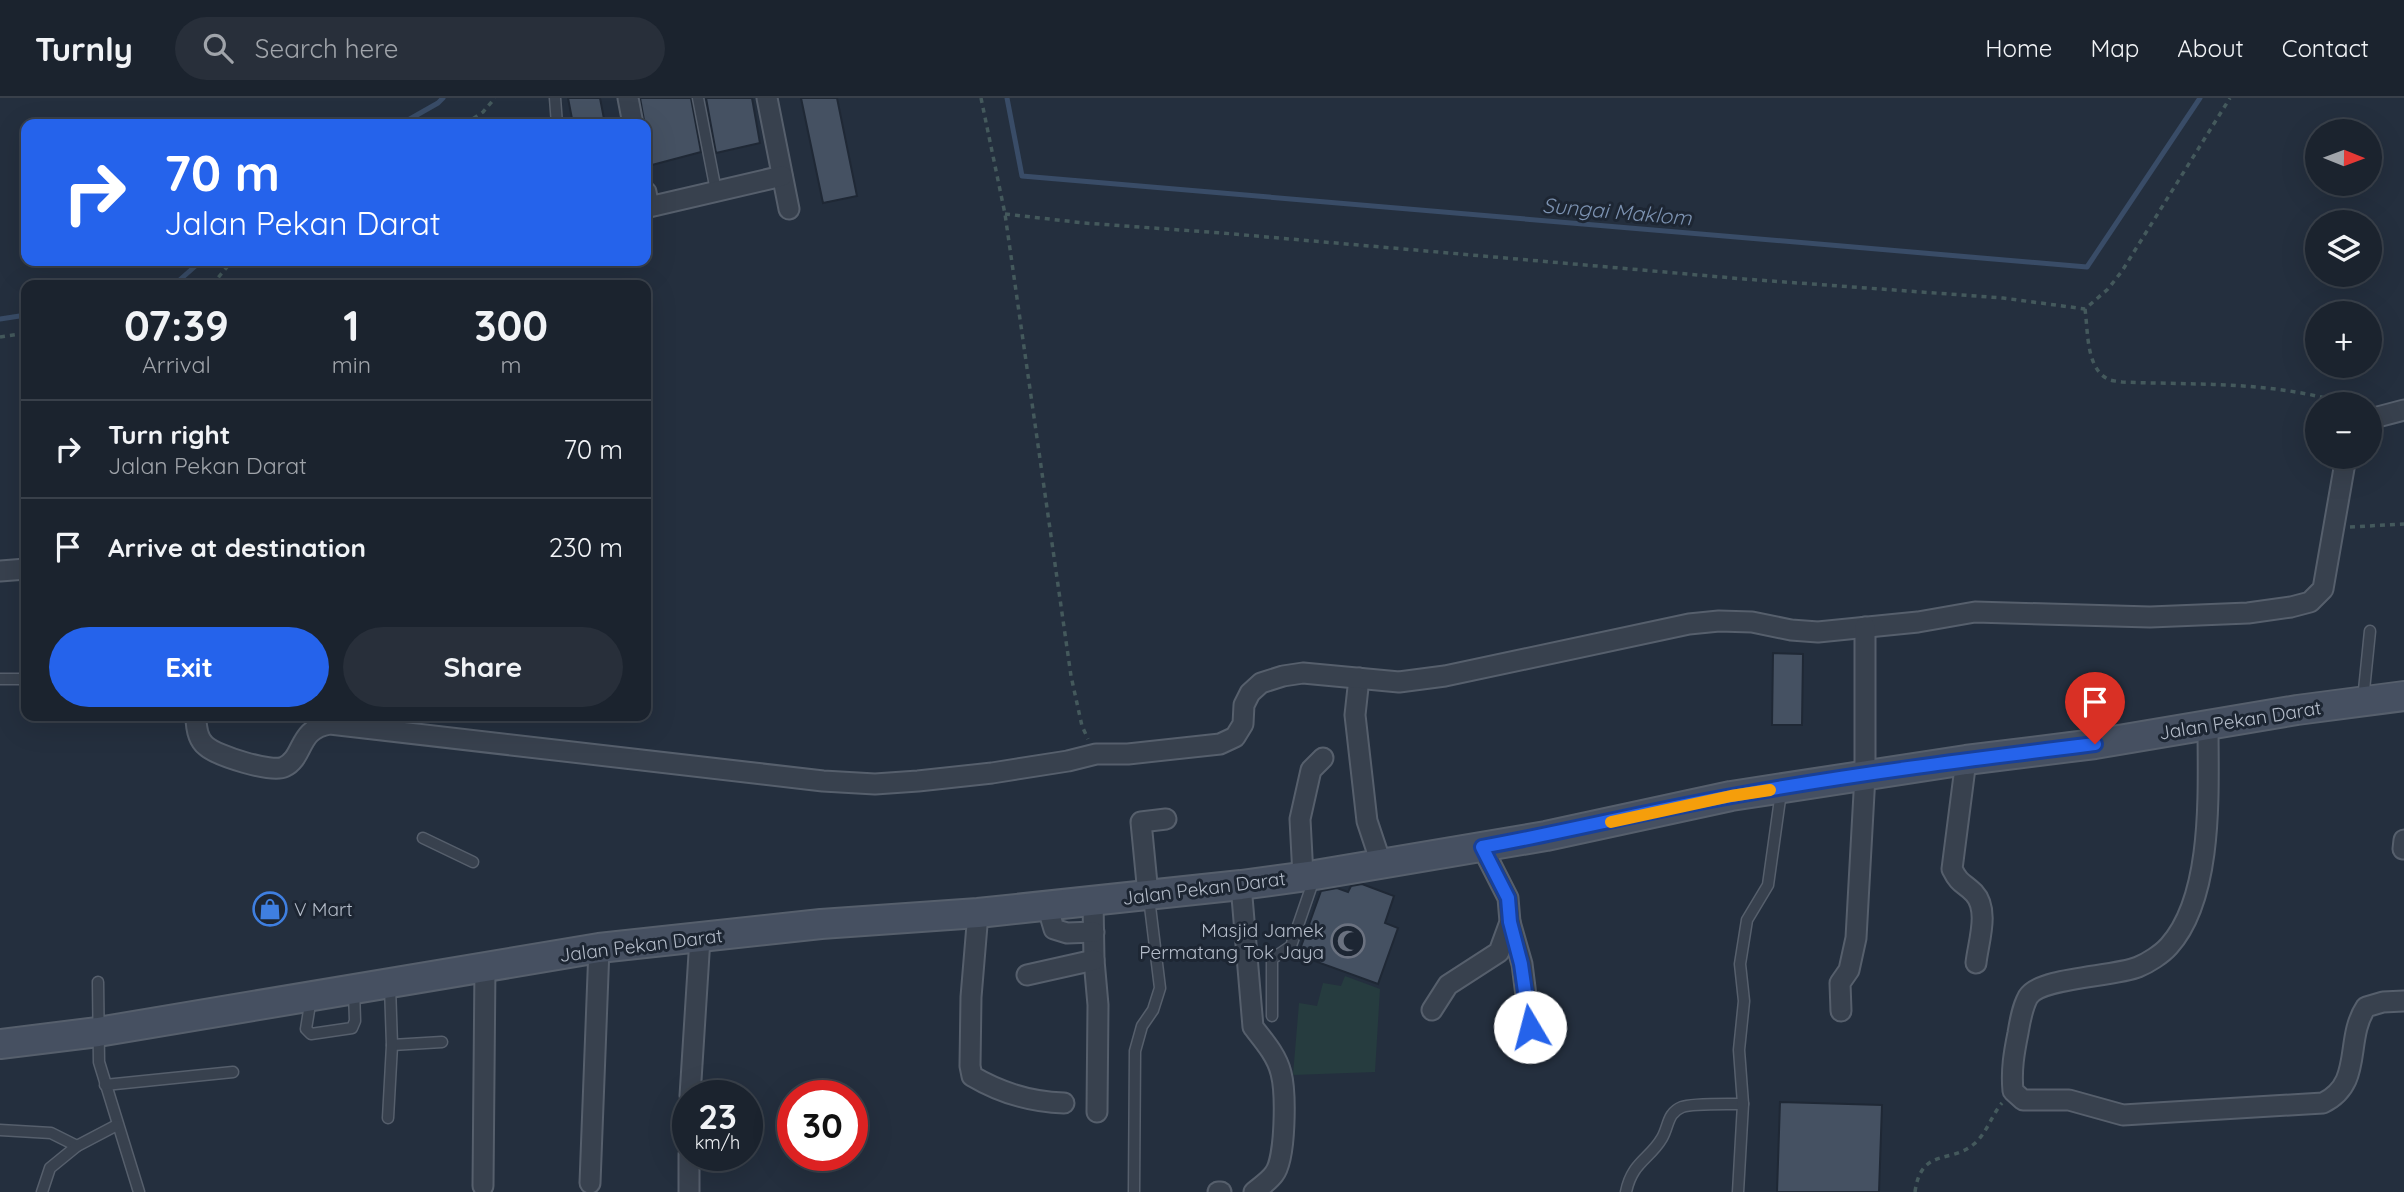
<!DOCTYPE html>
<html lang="en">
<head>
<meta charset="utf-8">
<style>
  body { margin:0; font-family:Quicksand,sans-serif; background:#282f3a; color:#f1f3f6; height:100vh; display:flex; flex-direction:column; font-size:26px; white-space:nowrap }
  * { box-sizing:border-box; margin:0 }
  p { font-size:23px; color:#a0a4aa }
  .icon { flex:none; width:38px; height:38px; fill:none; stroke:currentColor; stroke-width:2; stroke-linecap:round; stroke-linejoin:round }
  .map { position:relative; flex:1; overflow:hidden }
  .side { position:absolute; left:21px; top:182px; width:630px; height:441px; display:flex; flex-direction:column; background:#1b232e; border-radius:14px; box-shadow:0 7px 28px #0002,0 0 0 2px #39404a }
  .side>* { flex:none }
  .hud { position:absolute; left:21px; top:21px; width:630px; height:147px; border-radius:14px; box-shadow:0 7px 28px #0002,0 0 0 2px #39404a; background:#2563eb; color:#fff; overflow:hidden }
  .needle { width:46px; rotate:91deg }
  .buttons { position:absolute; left:2305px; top:21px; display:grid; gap:14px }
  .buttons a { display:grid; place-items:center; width:77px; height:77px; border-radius:50%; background:#1b232e; box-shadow:0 7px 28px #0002,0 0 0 2px #39404a; font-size:35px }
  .speed { position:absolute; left:672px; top:982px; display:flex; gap:14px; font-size:35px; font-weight:700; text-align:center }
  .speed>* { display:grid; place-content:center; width:91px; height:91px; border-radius:50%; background:#1b232e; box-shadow:0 7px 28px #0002,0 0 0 2px #39404a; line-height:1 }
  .speed small { font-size:18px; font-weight:400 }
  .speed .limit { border:10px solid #d22; background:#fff; color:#111 }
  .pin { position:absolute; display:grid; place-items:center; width:60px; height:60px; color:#fff; margin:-72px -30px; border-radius:50% 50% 50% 0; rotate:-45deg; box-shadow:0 0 7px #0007 }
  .pin .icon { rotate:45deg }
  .me { position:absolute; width:77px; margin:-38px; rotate:352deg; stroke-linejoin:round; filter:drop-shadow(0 0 5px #0008) }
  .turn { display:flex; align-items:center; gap:24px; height:147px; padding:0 28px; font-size:32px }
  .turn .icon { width:91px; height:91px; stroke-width:2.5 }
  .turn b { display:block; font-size:49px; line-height:60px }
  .eta { display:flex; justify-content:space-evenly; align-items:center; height:119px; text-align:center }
  .eta b { font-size:42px; font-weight:700; line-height:49px }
  .action { display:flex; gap:14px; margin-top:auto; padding:14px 28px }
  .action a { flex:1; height:80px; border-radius:42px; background:#2563eb; color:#fff; font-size:28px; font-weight:700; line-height:80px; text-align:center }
  .action a+a { background:#282f3a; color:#f1f3f6 }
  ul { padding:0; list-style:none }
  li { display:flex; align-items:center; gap:21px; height:98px; padding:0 28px; border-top:2px solid #39404a }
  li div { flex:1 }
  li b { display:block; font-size:26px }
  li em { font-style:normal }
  header { display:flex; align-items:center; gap:42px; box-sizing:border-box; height:98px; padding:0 35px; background:#1b232e; border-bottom:2px solid #39404a }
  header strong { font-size:33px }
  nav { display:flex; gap:38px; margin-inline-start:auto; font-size:24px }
  .search { width:490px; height:63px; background:#282f3a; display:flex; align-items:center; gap:18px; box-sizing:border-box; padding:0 24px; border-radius:38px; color:#a0a4aa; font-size:26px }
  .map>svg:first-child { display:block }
</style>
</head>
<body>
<header>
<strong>Turnly</strong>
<div class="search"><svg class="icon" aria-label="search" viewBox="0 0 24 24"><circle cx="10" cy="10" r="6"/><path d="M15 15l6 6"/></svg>Search here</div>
<nav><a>Home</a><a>Map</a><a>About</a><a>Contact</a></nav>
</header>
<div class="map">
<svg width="2404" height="1094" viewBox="0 0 2404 1094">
  <rect width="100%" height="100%" fill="#242f3e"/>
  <polygon fill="#263c3f" points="1345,878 1380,891 1375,974 1293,977 1299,905 1317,908 1323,885 1341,888"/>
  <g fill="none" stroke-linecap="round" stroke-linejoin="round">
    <g stroke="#394c67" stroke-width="5">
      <polyline points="1007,0 1022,78 2087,169 2200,0"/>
      <polyline points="401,26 438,5 443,0"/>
      <polyline points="174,187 201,163"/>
      <polyline points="0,221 26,217"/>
    </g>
  </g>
  <g fill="#455162" stroke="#1f2835" stroke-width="2">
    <polygon points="568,0 600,0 605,26 573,26"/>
    <polygon points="640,0 691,0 701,54 652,67"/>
    <polygon points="706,0 752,0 760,45 716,55"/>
    <polygon points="801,0 837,0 857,98 823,105"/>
    <polygon points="1773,555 1803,556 1802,627 1772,627"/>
    <polygon points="1362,786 1394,798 1385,825 1398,830 1378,886 1298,857 1321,793 1337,790 1348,794 1351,788"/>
    <polygon points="1780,1004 1882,1007 1879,1094 1777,1094"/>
  </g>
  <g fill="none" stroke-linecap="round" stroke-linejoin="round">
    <defs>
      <g id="service">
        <polyline points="555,0 557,26"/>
        <polyline points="698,0 716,93"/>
        <polyline points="0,581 26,581"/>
        <polyline points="2363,602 2370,533"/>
        <polyline points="423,740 473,764"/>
        <polyline points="98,884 99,964 139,1094"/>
        <polyline points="311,900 306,931 311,936 352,930 355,923 354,893"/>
        <polyline points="1272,918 1272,861 1291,848 1314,781"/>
        <polyline points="392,947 442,944"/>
        <polyline points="105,987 233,974"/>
        <polyline points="388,1020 392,947 390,888"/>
        <polyline points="0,1032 51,1035 77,1048"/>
        <polyline points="42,1094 50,1070 77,1048 117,1027"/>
        <polyline points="1134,1094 1135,953 1142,928 1153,912 1160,890 1149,800"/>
        <path d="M1626,1094C1632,1064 1650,1061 1662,1040C1669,1028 1667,1015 1682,1009C1692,1005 1729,1006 1743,1006"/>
        <polyline points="1738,1094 1743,1006 1739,952 1744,903 1740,866 1747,822 1768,787 1781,694"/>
      </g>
      <g id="minor">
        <polyline points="628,0 633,26"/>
        <polyline points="767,0 789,111"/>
        <polyline points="646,94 649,109 782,78"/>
        <polyline points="2370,321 2404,312"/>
        <polyline points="0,473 26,471"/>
        <polyline points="1359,580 1355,617 1367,723 1381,765"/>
        <path d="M196,618C196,628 197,641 206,648C217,658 272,675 284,669C305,659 297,631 330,626L823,683L875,686L918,683L992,675L1068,663L1096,656H1128L1220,646L1235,639L1243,626L1244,607L1250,595L1261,585L1283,578L1303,575L1399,584L1445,578L1689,526L1719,523L1752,524L1791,532L1818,534L1918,524L1975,514L2150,519L2248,515L2291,509L2310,504L2323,491L2346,359"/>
        <path d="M2208,627C2208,692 2214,798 2169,848C2162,856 2148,865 2138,869C2114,879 2040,879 2028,899C2022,910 2020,923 2018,935C2014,955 2011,972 2013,993L2023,1002H2069L2123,1017L2323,1005C2364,985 2344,942 2366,909L2383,904L2404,903"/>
        <path d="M1966,662L1952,771C1960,787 1963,784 1974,795C1990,812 1978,845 1976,865"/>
        <polyline points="2403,751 2404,742"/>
        <polyline points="1303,778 1300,721 1311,672 1323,660"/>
        <path d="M1241,787L1253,929C1264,943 1277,958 1281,975C1286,994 1286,1061 1274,1076C1269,1083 1260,1089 1254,1094"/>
        <polyline points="1148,796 1141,724 1166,721"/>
        <polyline points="1093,803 1094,862 1098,907 1097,1014"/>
        <polyline points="1047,807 1054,831 1067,835 1094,834"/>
        <path d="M978,815L971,899L970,968L972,978C999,994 1032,1004 1064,1005"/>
        <polyline points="1510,824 1522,866 1530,929"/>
        <polyline points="1027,877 1094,862"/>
        <polyline points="1432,912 1448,887 1499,854 1510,824 1508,800 1482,749"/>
        <polyline points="1841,913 1840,885 1849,872 1856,840 1865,677 1865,529"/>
        <polyline points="690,998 700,840"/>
        <polyline points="590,1085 599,850"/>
        <polyline points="483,1088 485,867"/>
        <polyline points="689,1094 689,1057"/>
        <polyline points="1218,1094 1221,1094"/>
      </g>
      <polyline id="secondary" points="0,946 98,934 599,850 821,826 978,815 1241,787 1315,777 1546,738 1731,698 1966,662 2095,646 2297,612 2404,598"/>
    </defs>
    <use href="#service" stroke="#565f6c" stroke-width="13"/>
    <use href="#minor" stroke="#565f6c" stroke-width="23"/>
    <use href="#secondary" stroke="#565f6c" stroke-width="32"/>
    <g stroke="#44595c" stroke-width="3.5" stroke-dasharray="5 5" stroke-linecap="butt">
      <polyline points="981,0 1005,116 1071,578 1082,628 1088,641"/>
      <polyline points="465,26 483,14 495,0"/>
      <polyline points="1005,116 1084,125 1222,135 1744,181 2003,200 2085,211 2108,191 2122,173 2230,0"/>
      <polyline points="212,187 232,163"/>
      <path d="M2085,211C2088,232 2086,268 2106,280C2110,283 2117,283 2122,284C2196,287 2275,283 2346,306"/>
      <polyline points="0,239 26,235"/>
      <polyline points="2350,429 2404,426"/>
      <path d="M1915,1094C1921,1049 1951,1066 1974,1046C1987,1035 1991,1018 2002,1005"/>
    </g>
    <use href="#service" stroke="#38414e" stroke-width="10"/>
    <use href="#minor" stroke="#38414e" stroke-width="19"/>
    <use href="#secondary" stroke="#465061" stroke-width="28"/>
  </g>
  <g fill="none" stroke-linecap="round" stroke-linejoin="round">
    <defs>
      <path id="route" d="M1530,929L1521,866L1510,824L1508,800L1482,749C1565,734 1648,713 1732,698C1852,676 1974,661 2095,646"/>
    </defs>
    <use href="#route" stroke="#184099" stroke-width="18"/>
    <use href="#route" stroke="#2563eb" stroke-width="12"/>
    <polyline stroke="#f59e0b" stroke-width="12" points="1611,724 1731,698 1770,692"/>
  </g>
  <defs>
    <symbol id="shop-ring" viewBox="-11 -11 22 22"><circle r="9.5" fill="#1d2633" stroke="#3f7fe0" stroke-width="1.5"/><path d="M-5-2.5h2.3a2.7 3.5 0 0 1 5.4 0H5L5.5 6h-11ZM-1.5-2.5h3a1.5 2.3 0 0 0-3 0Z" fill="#3f7fe0"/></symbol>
    <symbol id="mosque-ring" viewBox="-11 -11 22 22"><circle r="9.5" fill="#1d2633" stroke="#6b7280" stroke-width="1.5"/><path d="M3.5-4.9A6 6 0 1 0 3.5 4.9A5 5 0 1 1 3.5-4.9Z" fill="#6b7280"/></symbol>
  </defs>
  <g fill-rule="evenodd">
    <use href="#shop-ring" x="251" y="792" width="38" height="38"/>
    <use href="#mosque-ring" x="1329" y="824" width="38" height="38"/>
  </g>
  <g text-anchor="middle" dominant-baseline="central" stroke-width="6" stroke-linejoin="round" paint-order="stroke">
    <g font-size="19" fill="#b4bcc9" stroke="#1d2633">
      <text transform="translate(2240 622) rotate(-9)">Jalan Pekan Darat</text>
      <text transform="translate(1204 790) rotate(-7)">Jalan Pekan Darat</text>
      <text transform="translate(641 847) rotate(-7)">Jalan Pekan Darat</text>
    </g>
    <g font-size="19" fill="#b4bcc9" stroke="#1d2633" text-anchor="start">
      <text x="294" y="811">V Mart</text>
      <text x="1324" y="832" text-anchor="end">Masjid Jamek<tspan x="1324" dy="22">Permatang Tok Jaya</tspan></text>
    </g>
    <g font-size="21" font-style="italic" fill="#7c92b1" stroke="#1d2633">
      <text transform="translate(1617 113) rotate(5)">Sungai Maklom</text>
    </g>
  </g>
</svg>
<div class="buttons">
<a><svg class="needle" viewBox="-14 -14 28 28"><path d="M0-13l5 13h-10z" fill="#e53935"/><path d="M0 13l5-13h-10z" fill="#a0a4aa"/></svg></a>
<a><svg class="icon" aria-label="layers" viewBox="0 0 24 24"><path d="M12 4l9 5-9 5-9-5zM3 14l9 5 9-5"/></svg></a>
<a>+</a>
<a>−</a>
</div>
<div class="speed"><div>23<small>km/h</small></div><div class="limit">30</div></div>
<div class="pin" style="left:2095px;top:646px;background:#d93025"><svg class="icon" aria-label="arrive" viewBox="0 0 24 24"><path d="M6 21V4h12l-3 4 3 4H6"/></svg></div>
<svg class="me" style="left:1530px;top:929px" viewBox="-20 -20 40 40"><circle r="19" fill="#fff"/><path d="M0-13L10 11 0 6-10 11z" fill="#2563eb"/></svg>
<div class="hud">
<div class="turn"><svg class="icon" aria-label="right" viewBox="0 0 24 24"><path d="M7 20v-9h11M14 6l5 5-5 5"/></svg><div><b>70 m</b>Jalan Pekan Darat</div></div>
</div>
<section class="side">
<div class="eta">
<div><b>07:39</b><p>Arrival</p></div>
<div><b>1</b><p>min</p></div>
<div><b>300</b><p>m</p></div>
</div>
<ul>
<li><svg class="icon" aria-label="right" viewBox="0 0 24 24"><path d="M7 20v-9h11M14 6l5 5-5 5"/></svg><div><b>Turn right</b><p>Jalan Pekan Darat</p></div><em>70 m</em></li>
<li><svg class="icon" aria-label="arrive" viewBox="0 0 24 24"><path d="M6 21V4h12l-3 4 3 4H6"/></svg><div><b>Arrive at destination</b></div><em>230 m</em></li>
</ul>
<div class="action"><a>Exit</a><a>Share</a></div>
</section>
</div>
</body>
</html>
